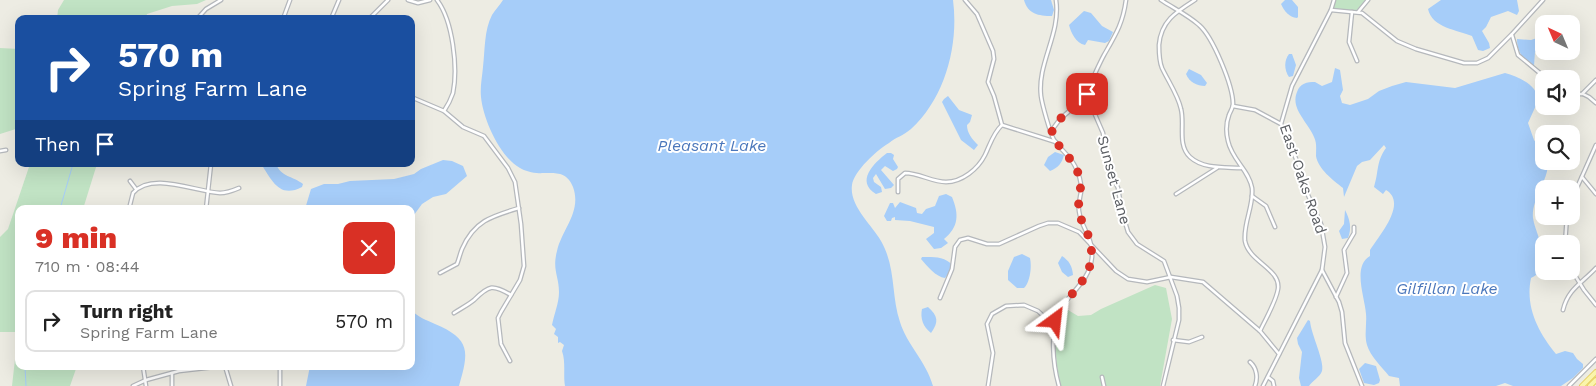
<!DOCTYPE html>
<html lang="en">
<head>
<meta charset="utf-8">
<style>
  body { margin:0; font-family:"Work Sans",sans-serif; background:#f6f6f6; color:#222; height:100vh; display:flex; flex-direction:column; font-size:19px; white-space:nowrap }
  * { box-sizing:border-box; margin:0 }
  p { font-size:16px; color:#767676 }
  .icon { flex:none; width:28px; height:28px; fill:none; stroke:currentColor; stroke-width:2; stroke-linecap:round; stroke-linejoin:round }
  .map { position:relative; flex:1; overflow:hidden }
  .side { position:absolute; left:15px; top:205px; width:400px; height:165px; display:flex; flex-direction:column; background:#fff; border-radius:10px; box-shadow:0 5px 20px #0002 }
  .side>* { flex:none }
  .banner { position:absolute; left:15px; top:15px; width:400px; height:152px; border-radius:10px; box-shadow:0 5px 20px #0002; background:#1a4fa0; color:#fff; overflow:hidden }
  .needle { width:32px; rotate:316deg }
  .tools { position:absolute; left:1535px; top:15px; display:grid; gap:10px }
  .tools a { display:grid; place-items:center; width:45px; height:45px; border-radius:10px; background:#fff; box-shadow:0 5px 20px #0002; font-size:25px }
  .pin { position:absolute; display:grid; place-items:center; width:42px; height:42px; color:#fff; margin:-21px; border-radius:10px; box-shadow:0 2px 8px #0006 }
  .me { position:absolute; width:55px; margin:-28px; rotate:30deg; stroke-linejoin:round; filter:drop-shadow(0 0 4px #0008) }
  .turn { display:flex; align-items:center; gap:18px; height:105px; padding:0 20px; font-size:22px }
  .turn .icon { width:65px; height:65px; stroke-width:2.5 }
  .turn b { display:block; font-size:35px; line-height:42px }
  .then { display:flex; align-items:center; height:48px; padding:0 20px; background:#0003; gap:10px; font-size:19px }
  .round { display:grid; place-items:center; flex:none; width:52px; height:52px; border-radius:10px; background:#f6f6f6 }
  .headline { display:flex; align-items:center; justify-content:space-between; height:85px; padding:0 20px }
  h1 { font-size:30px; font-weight:800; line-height:38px; color:#d93025 }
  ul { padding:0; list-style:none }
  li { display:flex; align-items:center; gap:15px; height:62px; margin:0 10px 8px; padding:0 10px; border:2px solid #e0e0e0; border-radius:10px }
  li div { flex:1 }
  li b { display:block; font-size:19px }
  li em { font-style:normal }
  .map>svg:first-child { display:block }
</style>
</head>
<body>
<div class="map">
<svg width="1596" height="386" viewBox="0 0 1596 386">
  <rect width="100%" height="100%" fill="#edece3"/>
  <g fill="#c1e3c4">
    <polygon points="64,0 206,0 197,4 172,6 147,14 145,19 57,19 58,10"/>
    <polygon points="1334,0 1368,0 1358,12 1331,10"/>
    <polygon points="0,48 19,49 19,128 0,134"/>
    <polygon points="30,164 97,164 83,209 19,209 19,366 77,366 70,386 12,386 18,332 0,332 0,237 8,229"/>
    <path d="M1155,285L1166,288L1172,319L1160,386H1060C1057,370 1053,337 1058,322C1059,316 1063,313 1068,310L1078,316L1091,315L1101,309Z"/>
  </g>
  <g fill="#a6cdf9">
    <path d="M503,0H953C959,45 945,98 911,129C903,136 896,137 889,143C877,150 854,171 852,185C849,206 872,225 881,241C896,267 891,295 900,322C907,345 926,361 933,386H565C563,375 566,362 562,351L564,345L560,342L558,343V337L554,334L556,329L552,325C554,314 559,303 559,292C559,276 552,270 557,251C562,229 582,212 573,187C567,171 555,173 542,173C535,174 525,171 520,168C500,157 483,119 481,97C480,87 482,78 483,67C485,51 484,30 492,15C495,10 500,5 503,0Z"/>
    <path d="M1024,0H1051L1054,10L1052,16C1038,16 1028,14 1024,0Z"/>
    <path d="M1285,0H1292L1298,7V17L1297,18C1289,17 1284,11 1281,4Z"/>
    <path d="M1441,0H1517L1519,11L1517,15L1508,11L1491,17L1486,27L1482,31L1489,43L1490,48L1483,51L1478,50L1472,36C1458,30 1432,28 1428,9Z"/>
    <path d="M1084,11L1091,13L1102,26L1113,32L1109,41L1105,43L1088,40L1085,45C1076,43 1071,33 1069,25Z"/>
    <path d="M1537,38L1542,43L1543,47L1535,52L1534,66C1523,61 1517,51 1517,39L1531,40Z"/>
    <path d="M1289,54H1292L1296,65L1293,76L1289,77C1284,70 1284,60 1289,54Z"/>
    <path d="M1335,68L1340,70L1343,90L1340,96L1342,103L1350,105L1368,99L1379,91L1392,86L1406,82L1455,88L1505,73C1518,77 1538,84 1538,101L1528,123L1534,140L1544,153V161H1548C1549,181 1531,199 1533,218C1536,238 1557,266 1531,278C1525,307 1538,332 1556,354L1565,351L1573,353L1577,359L1583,364V368L1573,378L1561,386H1513L1505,383L1496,386H1400L1399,378L1389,376C1382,367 1370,356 1367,345C1364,335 1367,324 1366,314C1365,298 1352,266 1370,256V250C1379,236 1408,203 1386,190L1383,194L1374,187C1379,171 1376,162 1386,148L1384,145L1370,160L1362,162L1357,166L1344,197L1343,188C1333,180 1318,169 1316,156C1316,149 1317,143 1314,137C1308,122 1290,109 1297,92C1300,83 1307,82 1315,82L1322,86L1332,82Z"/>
    <path d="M1189,69L1201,75L1207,83L1205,86C1197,86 1189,82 1186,74Z"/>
    <path d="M948,96L959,110L972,115L970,122L967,125C967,133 972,139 978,145L974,150L961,140L942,102L944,99Z"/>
    <path d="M1055,152L1064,155C1062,163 1058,168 1050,171L1044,165L1048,157Z"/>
    <path d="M887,153H891L894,155L893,159L898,167L897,169L893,171L885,166L881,170L894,185L891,188L885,189L876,174L873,178L874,182L881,187L882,192L876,194C855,181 874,163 887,153Z"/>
    <polygon points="443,160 452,161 463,166 467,176 446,194 433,197 422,204 411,219 411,209 305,209 311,189 324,184 338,184 350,181 394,179 414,174 421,169"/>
    <path d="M261,164H276C281,177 293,176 303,184L302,187C279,199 272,180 261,164Z"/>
    <path d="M946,194L952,197C959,214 959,227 944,239L948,243L941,248L934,249L926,239L934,233V227L910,221L895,220V217L892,218L891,221H887L884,216L890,203H893L895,208L900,202L916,208L917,213L922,214L926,209L935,206L939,196Z"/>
    <path d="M1345,210C1350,219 1352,229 1348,238L1342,239L1339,231L1344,224Z"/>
    <path d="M1022,254L1030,258C1032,267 1030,282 1024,288H1017L1008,280V271L1014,257Z"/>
    <path d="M1062,256C1069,261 1072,265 1073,275L1068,277L1062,272L1058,263Z"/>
    <path d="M922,257C932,257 945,256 952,265L951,270L945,278C936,277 927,266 921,259Z"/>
    <path d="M928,307C938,316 939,322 931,333C923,327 920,318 922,309Z"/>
    <path d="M411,310C418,317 426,320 435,324C471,339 469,352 459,386H306L310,366H411Z"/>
    <path d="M1308,320L1310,321C1311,334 1325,362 1322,371C1320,377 1312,381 1309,386H1301L1299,378L1302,352L1298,344L1297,338Z"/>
    <polygon points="1365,363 1376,366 1380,380 1379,383 1374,385 1364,383 1359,369"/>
  </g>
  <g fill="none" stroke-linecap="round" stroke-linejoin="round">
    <g stroke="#a6cdf9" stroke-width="1">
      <polyline points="60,209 73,164"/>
      <polyline points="25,366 26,386"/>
    </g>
    <defs>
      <g id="minor">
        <polyline points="408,0 418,3 430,0"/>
        <path d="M437,0C453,21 458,68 453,93C451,99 448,105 444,111"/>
        <polyline points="965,0 977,14 993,51 994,59 988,82 994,96 1002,125 1056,142"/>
        <path d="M1056,0C1061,34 1037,63 1041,96C1042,104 1050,133 1054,140C1060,149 1070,156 1075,166C1079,174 1082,183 1081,192C1080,198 1078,204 1079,211C1081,228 1093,236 1092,257C1090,280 1072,291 1061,308C1049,327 1053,365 1059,386"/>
        <path d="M1161,0C1173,8 1188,15 1199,25C1213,37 1233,86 1233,104C1233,108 1230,112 1229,115C1226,123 1226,133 1228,141C1232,160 1249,170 1252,188C1254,206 1243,223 1245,241C1249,262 1281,269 1278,289C1276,302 1265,320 1260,331"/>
        <path d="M1195,0C1176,12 1161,21 1159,45C1159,53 1159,61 1162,68C1168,81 1178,95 1181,109C1185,124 1177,145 1190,157C1203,169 1224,167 1241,168"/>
        <polyline points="1331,10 1362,13 1397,41 1416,49 1464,63 1477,63 1488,58 1512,34 1543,0"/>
        <polyline points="1352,12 1349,42 1357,61"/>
        <polyline points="1358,12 1368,0"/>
        <polyline points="197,19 206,9 221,0"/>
        <polyline points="283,19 290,0"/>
        <polyline points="331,19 339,0"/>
        <polyline points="369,19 388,0"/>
        <polyline points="1512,35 1518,55 1547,79"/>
        <polyline points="1571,94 1582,94 1596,80"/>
        <polyline points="1583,94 1589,97 1596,103"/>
        <polyline points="1087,96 1103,133 1106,154 1113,177 1118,188 1122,212 1128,232 1137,244 1164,261 1177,296 1179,308 1179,320 1163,386"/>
        <polyline points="411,97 444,111 463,127 484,136 508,168 515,182 521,224 524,266 520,280 501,312 498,318 501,344 510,361"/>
        <polyline points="1233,106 1255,110 1281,124"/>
        <path d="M1052,130L1060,119L1087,96V90C1093,79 1098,66 1104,55C1116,34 1123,23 1126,0"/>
        <polyline points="0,151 6,150"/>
        <polyline points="1582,177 1596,194"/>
        <polyline points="130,181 136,189"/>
        <path d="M898,192V179L905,173C919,173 932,182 946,182C962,182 978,169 985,155C990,145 993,133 1002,125"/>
        <polyline points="1176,194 1217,168"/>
        <polyline points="1252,196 1266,206 1275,227"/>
        <polyline points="1571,201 1596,145"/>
        <path d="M129,209L133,193C152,171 196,192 220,193C226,193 232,191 239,188"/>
        <polyline points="206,209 211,164"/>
        <polyline points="1565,244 1567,216"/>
        <polyline points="1571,269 1584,290 1596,305"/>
        <polyline points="1322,270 1339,302 1342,312 1345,343 1362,386"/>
        <path d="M440,273L457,264C459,259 460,254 462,249C474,221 492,216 519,208"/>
        <polyline points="1336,297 1347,273 1344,250 1354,233 1354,227"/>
        <polyline points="940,298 952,269 955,247 960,240 968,238 987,244 999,244 1039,226 1048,223 1058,223 1079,232 1116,271 1128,279 1147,282 1171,277 1203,282 1260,331 1279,354"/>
        <path d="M1563,310C1568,289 1582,283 1596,268"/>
        <path d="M454,313C460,309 468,305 474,300C489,285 493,284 511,295"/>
        <polyline points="1173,340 1189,342 1202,337"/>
        <path d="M1250,362C1257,368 1258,378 1255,386"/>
        <polyline points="143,366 146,386"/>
        <polyline points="225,366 231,386"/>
        <polyline points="1102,377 1104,386"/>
        <polyline points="1268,377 1273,381 1274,386"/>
        <polyline points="133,386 146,380 179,371 223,366"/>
        <polyline points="172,386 172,373"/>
        <polyline points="280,386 280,366"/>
        <polyline points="988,386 993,353 987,324 992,314 1006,306 1024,305 1038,311 1054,326"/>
        <polyline points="1263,386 1322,270 1325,247 1321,224 1308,195 1300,168 1281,124 1292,86 1331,10 1334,0"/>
        <polyline points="1569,386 1596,359"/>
      </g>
      <g id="major">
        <polyline points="1582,386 1596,372"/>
        <polyline points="1590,386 1596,380"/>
      </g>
    </defs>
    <use href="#minor" stroke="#b5b8bc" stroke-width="5"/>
    <use href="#major" stroke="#e8cf61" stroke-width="6"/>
    <use href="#minor" stroke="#fff" stroke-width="2.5"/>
    <use href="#major" stroke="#faf4ab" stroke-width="4"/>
  </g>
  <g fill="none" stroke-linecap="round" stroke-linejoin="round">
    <path stroke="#d93025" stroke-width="9" stroke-dasharray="0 16.2" d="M1055,321C1065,293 1096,280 1091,247C1090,234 1081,224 1079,211C1077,197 1084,189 1078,173C1073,157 1054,146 1052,131L1060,119L1086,96L1087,94"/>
  </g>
  <g text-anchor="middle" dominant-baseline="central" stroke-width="4" stroke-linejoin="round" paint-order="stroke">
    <g font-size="15" fill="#5b5e63" stroke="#fff">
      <text transform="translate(1303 179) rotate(71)">East Oaks Road</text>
      <text transform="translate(1114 180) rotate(75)">Sunset Lane</text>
    </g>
    <g font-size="16" font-style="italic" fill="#4b77bb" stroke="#fff">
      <text x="712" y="145">Pleasant Lake</text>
      <text x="1447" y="288">Gilfillan Lake</text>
    </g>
  </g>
</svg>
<div class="tools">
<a><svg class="needle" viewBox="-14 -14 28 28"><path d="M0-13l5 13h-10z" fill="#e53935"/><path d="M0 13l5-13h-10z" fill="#767676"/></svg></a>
<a><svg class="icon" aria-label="sound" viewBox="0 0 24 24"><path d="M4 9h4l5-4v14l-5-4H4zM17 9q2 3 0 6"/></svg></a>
<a><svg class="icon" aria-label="search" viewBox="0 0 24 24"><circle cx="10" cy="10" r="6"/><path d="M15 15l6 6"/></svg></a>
<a>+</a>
<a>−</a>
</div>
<div class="pin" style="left:1087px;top:94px;background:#d93025"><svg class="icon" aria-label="arrive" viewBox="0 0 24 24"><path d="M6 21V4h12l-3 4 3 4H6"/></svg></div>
<svg class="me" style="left:1055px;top:321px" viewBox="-20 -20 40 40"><path d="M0-17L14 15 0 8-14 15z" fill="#d93025" stroke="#fff" stroke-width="4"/></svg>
<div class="banner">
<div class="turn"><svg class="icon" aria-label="right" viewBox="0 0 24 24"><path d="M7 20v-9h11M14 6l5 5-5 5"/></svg><div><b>570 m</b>Spring Farm Lane</div></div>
<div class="then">Then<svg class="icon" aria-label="arrive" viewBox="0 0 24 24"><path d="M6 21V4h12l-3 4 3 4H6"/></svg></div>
</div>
<section class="side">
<div class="headline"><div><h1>9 min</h1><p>710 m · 08:44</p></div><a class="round" style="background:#d93025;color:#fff"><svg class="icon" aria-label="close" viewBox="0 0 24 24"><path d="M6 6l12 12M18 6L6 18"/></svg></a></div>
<ul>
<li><svg class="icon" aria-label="right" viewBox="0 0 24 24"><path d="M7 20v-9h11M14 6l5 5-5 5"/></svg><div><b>Turn right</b><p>Spring Farm Lane</p></div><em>570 m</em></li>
</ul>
</section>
</div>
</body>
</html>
